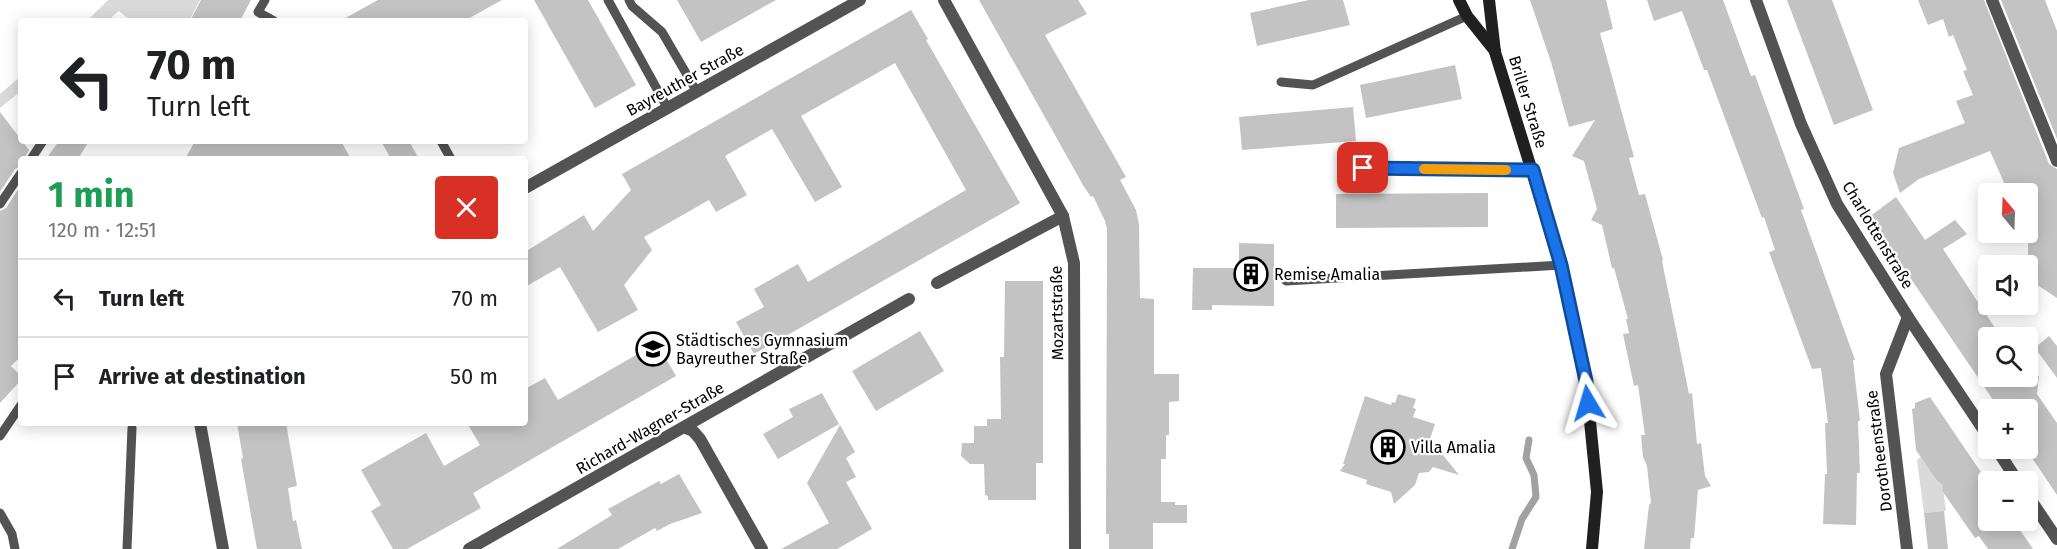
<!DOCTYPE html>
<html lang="en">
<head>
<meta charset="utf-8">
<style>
  body { margin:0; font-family:"Fira Sans",sans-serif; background:#f2f2f2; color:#202124; height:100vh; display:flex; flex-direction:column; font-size:22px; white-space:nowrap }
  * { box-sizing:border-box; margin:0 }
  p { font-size:20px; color:#757577 }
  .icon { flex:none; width:33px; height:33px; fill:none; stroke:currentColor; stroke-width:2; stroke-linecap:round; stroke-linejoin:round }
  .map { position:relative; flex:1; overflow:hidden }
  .details { position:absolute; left:18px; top:156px; width:510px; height:270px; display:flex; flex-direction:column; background:#fff; border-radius:6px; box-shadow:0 3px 15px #0003 }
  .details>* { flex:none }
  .banner { position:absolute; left:18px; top:18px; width:510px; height:126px; border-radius:6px; box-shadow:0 3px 15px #0003; background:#fff; color:#202124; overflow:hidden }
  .needle { width:39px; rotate:341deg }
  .fabs { position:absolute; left:1978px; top:183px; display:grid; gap:12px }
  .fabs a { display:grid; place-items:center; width:60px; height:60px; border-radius:6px; background:#fff; box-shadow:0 3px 15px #0003; font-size:30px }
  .pin { position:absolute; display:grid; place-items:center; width:51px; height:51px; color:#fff; margin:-26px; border-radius:12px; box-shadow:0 3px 9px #0006 }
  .me { position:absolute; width:66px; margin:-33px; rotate:353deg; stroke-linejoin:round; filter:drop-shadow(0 0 4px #0008) }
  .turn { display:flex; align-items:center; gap:21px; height:126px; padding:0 30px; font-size:27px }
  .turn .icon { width:78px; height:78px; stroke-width:2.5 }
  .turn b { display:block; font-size:42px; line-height:51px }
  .round { display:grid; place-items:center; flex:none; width:63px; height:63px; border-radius:6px; background:#f2f2f2 }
  .summary { display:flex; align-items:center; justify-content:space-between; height:102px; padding:0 30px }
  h1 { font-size:36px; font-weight:700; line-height:45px; color:#1e9e55 }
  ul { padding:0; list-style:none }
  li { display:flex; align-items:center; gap:18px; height:78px; padding:0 30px; border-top:2px solid #e0e0e0 }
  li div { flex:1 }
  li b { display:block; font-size:22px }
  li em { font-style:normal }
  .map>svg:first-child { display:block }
</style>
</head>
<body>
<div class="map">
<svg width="2057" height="549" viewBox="0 0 2057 549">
  <rect width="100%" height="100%" fill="#fff"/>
  <g fill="#dadada">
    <polygon points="108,0 200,0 189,21 131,21 119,11 107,21 87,21"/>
    <polygon points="21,76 21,91 0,108 0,94"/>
    <polygon points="1921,457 1937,481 1942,482 1946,511 1924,513 1917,460"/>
  </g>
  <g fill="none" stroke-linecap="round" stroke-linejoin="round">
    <polyline stroke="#a1a1a1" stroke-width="7" points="1512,549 1522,519 1536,497 1534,475 1526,458 1529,440"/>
  </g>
  <g fill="#c3c3c3">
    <polygon points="201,0 251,0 240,21 190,21"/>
    <polygon points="378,0 502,0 464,21 340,21"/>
    <polygon points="534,0 588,0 636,85 595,108"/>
    <polygon points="677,0 776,0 701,42"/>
    <polygon points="979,0 1078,0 1087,14 1045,35 1126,177 1120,180 1136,210 1139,224 1140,298 1154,299 1154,374 1179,374 1179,401 1169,402 1169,435 1166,435 1166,459 1161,459 1161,502 1175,502 1175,505 1187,505 1187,523 1153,523 1153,549 1109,549 1109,534 1106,534 1106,523 1107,251 1107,229 1105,221 1093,196 1091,197 1083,185"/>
    <polygon points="1309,0 1343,0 1350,25 1257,46 1250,13"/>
    <polygon points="1530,0 1606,0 1613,29 1600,33 1634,157 1629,158 1639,195 1645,194 1663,260 1662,261 1689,394 1692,393 1697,444 1701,443 1705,476 1711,486 1698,490 1694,538 1691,538 1690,549 1644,549 1649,505 1651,503 1647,466 1643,457 1641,435 1645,435 1638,385 1634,386 1623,334 1629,333 1626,319 1628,319 1614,268 1612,268 1602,225 1591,220 1597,209 1584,161 1572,156 1595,120 1569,127 1551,62"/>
    <polygon points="1647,0 1723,0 1751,76 1755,75 1804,209 1801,210 1855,360 1853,360 1860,421 1858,421 1860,473 1857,473 1856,525 1823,524 1825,474 1827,474 1825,423 1828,423 1821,368 1812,369 1769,252 1775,250 1764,217 1762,218 1707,70 1704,70 1682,11 1654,21"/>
    <polygon points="1787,0 1832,0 1873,110 1834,125"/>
    <polygon points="1918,0 1984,0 2049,164 2057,169 2057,298 2028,279 2028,194 2009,194 1990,151 1919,179 1900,193 1893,173 1899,148 1965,123 1956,101 1973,95 1963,71 1967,70 1953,35 1949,37 1943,19 1928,25"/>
    <polygon points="2001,0 2045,0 2057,31 2057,139"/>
    <polygon points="911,10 928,39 926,40 1020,203 754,354 736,322 764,307 754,289 798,264 808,282 966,190 895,63 801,116 842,187 815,202 772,129 725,156 747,195 716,212 709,200 644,237 652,250 624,285 638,310 598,332 560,267 525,287 525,252 584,215 593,231 631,190 622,174"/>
    <polygon points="1455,65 1462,99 1366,118 1360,85"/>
    <polygon points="1353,107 1356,141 1242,150 1239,117"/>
    <polygon points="0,112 29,150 24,159 21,159 21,166 15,169 0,192"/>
    <polygon points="59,141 89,141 78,159 46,159"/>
    <polygon points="195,141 341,141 351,159 185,159"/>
    <polygon points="381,141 409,141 419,159 391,159"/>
    <polygon points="21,185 21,356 11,366 21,376 21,380 0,403 0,211 6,208"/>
    <polygon points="1488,193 1488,227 1336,228 1336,194"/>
    <polygon points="1896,197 1925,240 1955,220 1967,234 1943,249 1995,328 1993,329 1999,338 1989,338 1989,376 2039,376 2037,394 2057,423 2057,495 2028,452 2028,410 2000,410 1869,217"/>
    <polygon points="1239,243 1274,244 1274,306 1212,305 1212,310 1192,310 1193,268 1239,268"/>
    <polygon points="1005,281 1043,281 1043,463 1036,463 1036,500 988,500 988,496 985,495 984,464 970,464 961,456 962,443 974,443 974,426 987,426 987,419 1001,419 1000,357 1004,357"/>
    <polygon points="920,331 944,371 876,411 852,371"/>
    <polygon points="2049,336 2057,346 2057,378 2035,348"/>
    <polygon points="655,344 658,345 676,376 473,493 481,508 407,549 393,549 371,511 381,505 361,470 426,433 444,466 480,445 467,423 525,423 525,389 545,378 558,400"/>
    <polygon points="822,393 839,424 778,459 763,434 793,417 789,409"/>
    <polygon points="1398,394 1416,399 1413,408 1416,409 1413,417 1435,424 1430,439 1459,475 1433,467 1429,472 1419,473 1415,485 1394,504 1391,492 1366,484 1367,480 1340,471 1345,464 1343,464 1365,396 1391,405 1392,402 1395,403"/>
    <polygon points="1930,397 1989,484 1989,520 2013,520 2033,549 1988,549 1979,536 1975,538 1943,492 1942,484 1937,481 1916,450 1912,409 1915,408 1915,403"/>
    <polygon points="237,423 286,423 297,486 288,488 293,521 296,520 302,549 257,549 241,459 243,458"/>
    <polygon points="840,425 855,452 846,458 856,477 846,482 872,529 837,549 781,549 829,523 807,483"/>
    <polygon points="679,474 702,513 670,524 657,531 655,528 618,549 557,549 612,515 608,509 659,481 661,484"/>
    <polygon points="1944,511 1948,549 1928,549 1924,513"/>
  </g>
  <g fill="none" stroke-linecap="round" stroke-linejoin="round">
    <g stroke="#535353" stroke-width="9">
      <polyline points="265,0 258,12 274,21"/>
      <polyline points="608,0 668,109"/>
      <polyline points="629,0 632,6 662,32 697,92"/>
      <polyline points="1281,82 1313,85 1467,16"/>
      <polyline points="441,141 451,159"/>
      <polyline points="31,159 43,141"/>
      <polyline points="1363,168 1533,170"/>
      <polyline points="0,204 21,173"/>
      <polyline points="1286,281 1561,265"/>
      <polyline points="0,436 21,405"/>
      <polyline points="0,513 12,534 15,549"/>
      <polyline points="127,549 132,428"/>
    </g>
    <g stroke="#535353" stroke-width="12">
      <polyline points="944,0 1063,216 1074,263 1075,549"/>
      <polyline points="1756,0 1801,124 1837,204 1908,317 1989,438"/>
      <polyline points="1992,0 2057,161"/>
      <polyline points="525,188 860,0"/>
      <polyline points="937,283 1063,216"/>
      <polyline points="200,423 223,549"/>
      <polyline points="684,427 693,431 700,439 762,549"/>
      <polyline points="1996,448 2018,482"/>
      <polyline points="2028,496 2057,539"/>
      <polyline points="469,549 909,299"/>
      <polyline points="1907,549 1886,374 1908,317"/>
    </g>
    <g stroke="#202020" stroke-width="12">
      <polyline points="1459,0 1467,16 1495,51"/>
      <polyline points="1489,0 1495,52 1561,265 1586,381 1597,492 1592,549"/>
    </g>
  </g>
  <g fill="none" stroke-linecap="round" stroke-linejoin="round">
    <defs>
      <polyline id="route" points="1363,168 1533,170 1561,265 1586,381 1588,403"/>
    </defs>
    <use href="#route" stroke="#114b97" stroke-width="15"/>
    <use href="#route" stroke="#1a73e8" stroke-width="10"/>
    <polyline stroke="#f59e0b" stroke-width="10" points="1424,169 1506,170"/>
  </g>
  <defs>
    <symbol id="building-ring" viewBox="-11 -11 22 22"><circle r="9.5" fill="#fff" stroke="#000" stroke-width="1.5"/><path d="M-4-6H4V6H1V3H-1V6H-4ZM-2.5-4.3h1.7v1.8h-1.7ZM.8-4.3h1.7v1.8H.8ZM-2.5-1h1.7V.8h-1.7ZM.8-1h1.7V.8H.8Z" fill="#000"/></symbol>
    <symbol id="school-ring" viewBox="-11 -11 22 22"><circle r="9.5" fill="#fff" stroke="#000" stroke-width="1.5"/><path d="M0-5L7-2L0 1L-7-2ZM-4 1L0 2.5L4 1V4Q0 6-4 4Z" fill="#000"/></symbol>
  </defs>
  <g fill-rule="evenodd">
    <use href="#building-ring" x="1232" y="255" width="38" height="38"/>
    <use href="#school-ring" x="634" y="330" width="38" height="38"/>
    <use href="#building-ring" x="1369" y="428" width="38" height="38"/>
  </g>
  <g text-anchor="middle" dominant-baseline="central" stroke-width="4.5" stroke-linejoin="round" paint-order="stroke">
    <g font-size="16" fill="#000" stroke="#fff">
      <text transform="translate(685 80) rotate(-29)">Bayreuther Straße</text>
      <text transform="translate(1528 102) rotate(73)">Briller Straße</text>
      <text transform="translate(1878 235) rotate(59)">Charlottenstraße</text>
      <text transform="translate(1057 313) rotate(-91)">Mozartstraße</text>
      <text transform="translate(650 428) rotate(-30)">Richard-Wagner-Straße</text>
      <text transform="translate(1879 451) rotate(-97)">Dorotheenstraße</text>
    </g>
    <g font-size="16" fill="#000" stroke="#fff" text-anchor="start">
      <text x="1274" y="274">Remise Amalia</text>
      <text x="676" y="340">Städtisches Gymnasium<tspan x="676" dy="18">Bayreuther Straße</tspan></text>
      <text x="1411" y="447">Villa Amalia</text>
    </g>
  </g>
</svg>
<div class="fabs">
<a><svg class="needle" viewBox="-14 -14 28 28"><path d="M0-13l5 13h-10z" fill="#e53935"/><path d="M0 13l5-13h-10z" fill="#757577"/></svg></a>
<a><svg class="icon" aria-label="sound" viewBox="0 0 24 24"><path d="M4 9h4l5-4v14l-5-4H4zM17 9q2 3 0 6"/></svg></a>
<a><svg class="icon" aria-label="search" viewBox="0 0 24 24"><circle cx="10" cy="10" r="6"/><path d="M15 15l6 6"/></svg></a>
<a>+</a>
<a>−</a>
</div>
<div class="pin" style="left:1363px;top:168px;background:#d93025"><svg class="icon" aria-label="arrive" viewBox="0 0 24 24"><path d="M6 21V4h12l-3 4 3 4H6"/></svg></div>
<svg class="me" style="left:1588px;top:403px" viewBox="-20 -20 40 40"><path d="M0-17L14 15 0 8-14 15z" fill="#1a73e8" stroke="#fff" stroke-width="4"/></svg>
<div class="banner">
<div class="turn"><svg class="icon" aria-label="left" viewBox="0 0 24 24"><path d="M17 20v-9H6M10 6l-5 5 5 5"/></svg><div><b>70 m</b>Turn left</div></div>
</div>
<section class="details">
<div class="summary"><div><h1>1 min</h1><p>120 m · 12:51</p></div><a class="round" style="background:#d93025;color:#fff"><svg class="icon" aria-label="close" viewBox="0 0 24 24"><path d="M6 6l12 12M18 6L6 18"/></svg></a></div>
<ul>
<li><svg class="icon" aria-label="left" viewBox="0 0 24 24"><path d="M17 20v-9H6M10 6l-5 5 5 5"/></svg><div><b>Turn left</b></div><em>70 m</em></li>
<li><svg class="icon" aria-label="arrive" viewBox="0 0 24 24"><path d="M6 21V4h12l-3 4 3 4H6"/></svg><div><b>Arrive at destination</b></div><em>50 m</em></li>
</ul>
</section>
</div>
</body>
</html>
